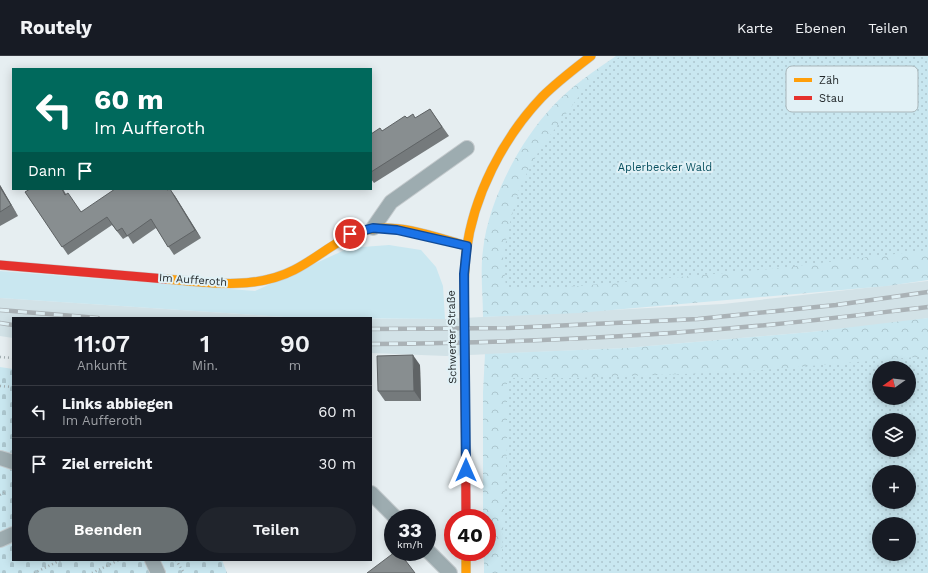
<!DOCTYPE html>
<html lang="de">
<head>
<meta charset="utf-8">
<style>
  body { margin:0; font-family:"Work Sans",sans-serif; background:#20242c; color:#f1f3f6; height:100vh; display:flex; flex-direction:column; font-size:15px; white-space:nowrap }
  * { box-sizing:border-box; margin:0 }
  p { font-size:13px; color:#9ea1a6 }
  .icon { flex:none; width:22px; height:22px; fill:none; stroke:currentColor; stroke-width:2; stroke-linecap:round; stroke-linejoin:round }
  .map { position:relative; flex:1; overflow:hidden }
  .side { position:absolute; left:12px; top:261px; width:360px; height:244px; display:flex; flex-direction:column; background:#171b24; border-radius:0px; box-shadow:0 2px 10px #0003 }
  .side>* { flex:none }
  .banner { position:absolute; left:12px; top:12px; width:360px; height:122px; border-radius:0px; box-shadow:0 2px 10px #0003; background:#00695c; color:#fff; overflow:hidden }
  .needle { width:26px; rotate:256deg }
  .controls { position:absolute; left:872px; top:305px; display:grid; gap:8px }
  .controls a { display:grid; place-items:center; width:44px; height:44px; border-radius:50%; background:#171b24; box-shadow:0 2px 10px #0003; font-size:20px }
  .speed { position:absolute; left:384px; top:453px; display:flex; gap:8px; font-size:20px; font-weight:700; text-align:center }
  .speed>* { display:grid; place-content:center; width:52px; height:52px; border-radius:50%; background:#171b24; box-shadow:0 2px 10px #0003; line-height:1 }
  .speed small { font-size:10px; font-weight:400 }
  .speed .limit { border:6px solid #d22; background:#fff; color:#111 }
  .pin { position:absolute; display:grid; place-items:center; width:34px; height:34px; color:#fff; margin:-17px; border:2px solid #fff; border-radius:50%; box-shadow:0 1px 4px #0007 }
  .me { position:absolute; width:44px; margin:-22px; rotate:0deg; stroke-linejoin:round; filter:drop-shadow(0 0 3px #0008) }
  .turn { display:flex; align-items:center; gap:14px; height:84px; padding:0 16px; font-size:18px }
  .turn .icon { width:52px; height:52px; stroke-width:2.5 }
  .turn b { display:block; font-size:28px; line-height:34px }
  .then { display:flex; align-items:center; height:38px; padding:0 16px; background:#0003; gap:8px; font-size:15px }
  .eta { display:flex; justify-content:space-evenly; align-items:center; height:68px; text-align:center }
  .eta b { font-size:24px; font-weight:600; line-height:28px }
  .cta { display:flex; gap:8px; margin-top:auto; padding:8px 16px }
  .cta a { flex:1; height:46px; border-radius:24px; background:#686f71; color:#fff; font-size:16px; font-weight:600; line-height:46px; text-align:center }
  .cta a+a { background:#20242c; color:#f1f3f6 }
  ul { padding:0; list-style:none }
  li { display:flex; align-items:center; gap:12px; height:52px; padding:0 16px; border-top:1px solid #363941 }
  li div { flex:1 }
  li b { display:block; font-size:15px }
  li em { font-style:normal }
  header { display:flex; align-items:center; gap:24px; box-sizing:border-box; height:56px; padding:0 20px; background:#171b24; border-bottom:1px solid #363941 }
  header strong { font-size:19px }
  nav { display:flex; gap:22px; margin-inline-start:auto; font-size:14px }
  .map>svg:first-child { display:block }
</style>
</head>
<body>
<header>
<strong>Routely</strong>
<nav><a>Karte</a><a>Ebenen</a><a>Teilen</a></nav>
</header>
<div class="map">
<svg width="928" height="517" viewBox="0 0 928 517">
  <defs>
    <pattern id="forest-crowns" width="20" height="18" patternUnits="userSpaceOnUse"><rect width="20" height="18" fill="#c9e7f0"/><path d="M2 6a3 3 0 1 1 6 0M12 15a3 3 0 1 1 6 0" fill="none" stroke="#acc6ce"/></pattern>
    <pattern id="cemetery-stones" width="16" height="16" patternUnits="userSpaceOnUse"><rect width="16" height="16" fill="#c9e7f0"/><path d="M2 7V4a2 2 0 0 1 4 0v3zM10 15v-3a2 2 0 0 1 4 0v3z" fill="#acc6ce"/></pattern>
    <pattern id="park-dots" width="8" height="8" patternUnits="userSpaceOnUse"><rect width="8" height="8" fill="#c9e7f0"/><path d="M2 2h.1M6 6h.1" fill="none" stroke="#acc6ce" stroke-width="1.8" stroke-linecap="round"/></pattern>
  </defs>
  <rect width="100%" height="100%" fill="#e6eef1"/>
  <g fill="#d2e2e7">
    <polygon points="928,225 928,262 906,266 811,276 626,292 446,300 371,297 371,263 445,263 723,248"/>
    <polygon points="0,242 299,262 13,262 13,282 0,280"/>
  </g>
  <polygon fill="#c9e7f0" points="389,189 421,194 436,211 443,230 445,263 299,262 0,242 0,215 255,235 349,192"/>
  <g fill="url(#forest-crowns)" fill-rule="evenodd">
    <path d="M616,0H928V224L887,230L578,257L483,261C483,239 480,216 483,194C488,146 519,86 552,51C570,31 594,15 616,0Z"/>
    <path d="M928,262V517H484V496H487V462H483V336L485,298L626,292L811,276ZM879,312H909V342H879ZM879,364H909V394H879ZM879,416H909V446H879ZM879,468H909V498H879Z"/>
  </g>
  <polygon fill="url(#cemetery-stones)" points="0,311 13,313 13,504 222,504 227,517 0,517"/>
  <g fill="url(#park-dots)" fill-rule="evenodd">
    <polygon points="621,0 928,0 928,194 771,213 567,231 532,233 506,231 503,202 508,174 520,130 540,93 591,24 603,12"/>
    <path d="M928,300V517H501L507,390V322H574L738,316ZM879,312H909V342H879ZM879,364H909V394H879ZM879,416H909V446H879ZM879,468H909V498H879Z"/>
  </g>
  <g fill="none" stroke-linecap="round" stroke-linejoin="round">
    <defs>
      <g id="lane">
        <polyline points="373,172 391,146 467,92"/>
        <polyline points="0,402 13,406"/>
        <polyline points="371,437 396,462"/>
        <polyline points="0,484 13,478"/>
        <polyline points="427,494 450,517"/>
        <polyline points="152,504 158,517"/>
      </g>
      <g id="slow">
        <path d="M166,223C208,227 255,234 294,214C320,201 342,178 372,173C402,168 438,182 467,190"/>
        <path d="M464,258C464,238 464,218 466,197C473,140 503,82 542,41C557,26 574,13 591,0"/>
        <polyline points="466,496 466,517"/>
      </g>
      <g id="jam">
        <polyline points="0,209 166,223"/>
        <polyline points="465,303 466,462"/>
      </g>
    </defs>
    <use href="#lane" stroke="#c4cacd" stroke-width="16"/>
    <use href="#slow" stroke="#c4cacd" stroke-width="10"/>
    <use href="#jam" stroke="#c4cacd" stroke-width="10"/>
    <g stroke="#a2adb0" stroke-width="2.5" stroke-dasharray="1 3" stroke-linecap="butt">
      <polyline points="0,301 13,302"/>
      <polyline points="0,330 13,331"/>
      <polyline points="0,439 7,435"/>
      <polyline points="176,504 184,517"/>
      <polyline points="34,517 61,504"/>
      <polyline points="92,517 119,504"/>
    </g>
    <use href="#lane" stroke="#9dacb0" stroke-width="14"/>
    <use href="#slow" stroke="#ff9f0a" stroke-width="9"/>
    <use href="#jam" stroke="#e5322d" stroke-width="9"/>
    <defs>
      <g id="rail">
        <polyline points="0,254 98,262"/>
        <polyline points="0,267 13,269"/>
        <polyline points="371,273 509,272 698,263 836,249 928,236"/>
        <path d="M371,288C488,287 605,283 721,273C790,268 859,259 928,251"/>
      </g>
    </defs>
    <use href="#rail" stroke="#aab2b6" stroke-width="4.5"/>
    <use href="#rail" stroke="#e1f1f6" stroke-width="3" stroke-dasharray="9" stroke-linecap="butt"/>
    <defs>
      <polyline id="slow-bridge" points="464,258 465,303"/>
    </defs>
    <use href="#slow-bridge" stroke="#c4cacd" stroke-width="10" stroke-linecap="butt"/>
    <use href="#slow-bridge" stroke="#ff9f0a" stroke-width="9"/>
  </g>
  <g fill="#757a7c">
    <polygon points="430,53 449,80 374,127 371,123 371,78 382,75 407,62 416,62"/>
    <polygon points="0,129 18,160 0,170"/>
    <polygon points="30,133 63,133 66,138 81,156 120,133 167,133 175,140 201,182 174,199 156,172 133,188 128,180 123,183 112,169 68,199 25,136"/>
    <polygon points="420,309 421,345 385,345 378,335"/>
  </g>
  <g fill="#5f6365">
    <polygon points="0,129 18,160 11,149 0,131"/>
    <polygon points="170,133 175,140 201,182 195,174"/>
    <polygon points="413,299 420,309 421,345 414,335"/>
  </g>
  <g fill="#888e90" stroke="#5f6365">
    <polygon points="430,53 442,71 371,116 371,78 380,72 382,75 405,60 407,62 413,58 415,62"/>
    <polygon points="0,131 11,149 0,156"/>
    <polygon points="30,133 62,133 65,139 68,137 81,156 115,133 166,133 167,134 170,133 195,174 168,191 151,163 127,180 122,172 117,175 107,161 62,191 25,136"/>
    <polygon points="413,299 414,335 378,335 377,300"/>
    <polygon points="395,496 399,496 415,517 367,517"/>
  </g>
  <g fill="none" stroke-linecap="round" stroke-linejoin="round">
    <defs>
      <polyline id="route" points="350,178 373,172 397,174 467,190 464,218 466,414"/>
    </defs>
    <use href="#route" stroke="#114b97" stroke-width="10"/>
    <use href="#route" stroke="#1a73e8" stroke-width="7"/>
  </g>
  <g text-anchor="middle" dominant-baseline="central" stroke-width="4" stroke-linejoin="round" paint-order="stroke">
    <g font-size="11" fill="#095060" stroke="#e1f1f6">
      <text x="665" y="111">Aplerbecker Wald</text>
    </g>
    <g font-size="11" fill="#242a2c" stroke="#e1f1f6">
      <text transform="translate(193 224) rotate(4)">Im Aufferoth</text>
      <text transform="translate(452 281) rotate(-91)">Schwerter Straße</text>
    </g>
  </g>
  <rect x="786" y="10" width="132" height="46" rx="6" fill="#e1f1f6" stroke="#a8b5b9" stroke-width="1"/>
  <rect x="794" y="22" width="18" height="4" fill="#ff9f0a"/>
  <rect x="794" y="40" width="18" height="4" fill="#e5322d"/>
  <g font-size="11" fill="#242a2c">
    <text x="819" y="28">Zäh</text>
    <text x="819" y="46">Stau</text>
  </g>
</svg>
<div class="controls">
<a><svg class="needle" viewBox="-14 -14 28 28"><path d="M0-13l5 13h-10z" fill="#e53935"/><path d="M0 13l5-13h-10z" fill="#9ea1a6"/></svg></a>
<a><svg class="icon" aria-label="layers" viewBox="0 0 24 24"><path d="M12 4l9 5-9 5-9-5zM3 14l9 5 9-5"/></svg></a>
<a>+</a>
<a>−</a>
</div>
<div class="speed"><div>33<small>km/h</small></div><div class="limit">40</div></div>
<div class="pin" style="left:350px;top:178px;background:#d93025"><svg class="icon" aria-label="arrive" viewBox="0 0 24 24"><path d="M6 21V4h12l-3 4 3 4H6"/></svg></div>
<svg class="me" style="left:466px;top:414px" viewBox="-20 -20 40 40"><path d="M0-17L14 15 0 8-14 15z" fill="#1a73e8" stroke="#fff" stroke-width="4"/></svg>
<div class="banner">
<div class="turn"><svg class="icon" aria-label="left" viewBox="0 0 24 24"><path d="M17 20v-9H6M10 6l-5 5 5 5"/></svg><div><b>60 m</b>Im Aufferoth</div></div>
<div class="then">Dann<svg class="icon" aria-label="arrive" viewBox="0 0 24 24"><path d="M6 21V4h12l-3 4 3 4H6"/></svg></div>
</div>
<section class="side">
<div class="eta">
<div><b>11:07</b><p>Ankunft</p></div>
<div><b>1</b><p>Min.</p></div>
<div><b>90</b><p>m</p></div>
</div>
<ul>
<li><svg class="icon" aria-label="left" viewBox="0 0 24 24"><path d="M17 20v-9H6M10 6l-5 5 5 5"/></svg><div><b>Links abbiegen</b><p>Im Aufferoth</p></div><em>60 m</em></li>
<li><svg class="icon" aria-label="arrive" viewBox="0 0 24 24"><path d="M6 21V4h12l-3 4 3 4H6"/></svg><div><b>Ziel erreicht</b></div><em>30 m</em></li>
</ul>
<div class="cta"><a>Beenden</a><a>Teilen</a></div>
</section>
</div>
</body>
</html>
